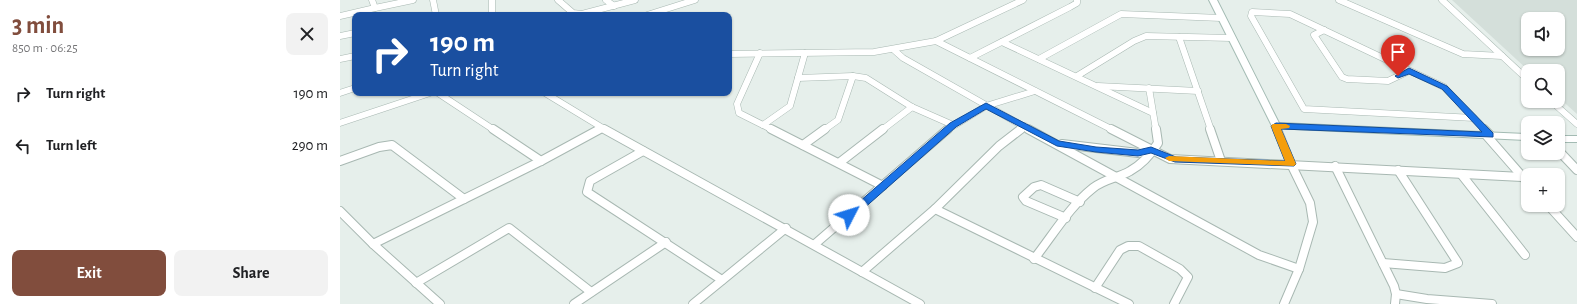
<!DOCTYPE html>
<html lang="en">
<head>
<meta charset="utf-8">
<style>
  body { margin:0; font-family:"Alegreya Sans",sans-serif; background:#f2f2f2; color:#202124; height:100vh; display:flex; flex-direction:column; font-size:15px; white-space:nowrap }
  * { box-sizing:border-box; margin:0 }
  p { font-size:13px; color:#757577 }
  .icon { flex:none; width:22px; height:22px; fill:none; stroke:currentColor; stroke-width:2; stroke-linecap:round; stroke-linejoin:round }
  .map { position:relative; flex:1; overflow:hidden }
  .drawer { display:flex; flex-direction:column; background:#fff; width:340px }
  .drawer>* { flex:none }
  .hud { position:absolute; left:12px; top:12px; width:380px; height:84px; border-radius:8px; box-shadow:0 1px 3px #0004; background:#1a4fa0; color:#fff; overflow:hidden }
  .controls { position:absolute; left:1181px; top:12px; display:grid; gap:8px }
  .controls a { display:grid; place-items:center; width:44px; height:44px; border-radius:8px; background:#fff; box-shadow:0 1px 3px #0004; font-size:20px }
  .pin { position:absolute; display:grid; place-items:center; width:34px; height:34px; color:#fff; margin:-41px -17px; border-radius:50% 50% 50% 0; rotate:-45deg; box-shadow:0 0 4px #0007 }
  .pin .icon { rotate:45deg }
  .me { position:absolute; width:44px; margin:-22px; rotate:50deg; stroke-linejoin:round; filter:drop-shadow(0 0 3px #0008) }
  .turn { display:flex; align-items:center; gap:14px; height:84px; padding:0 12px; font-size:18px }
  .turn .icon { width:52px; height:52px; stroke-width:2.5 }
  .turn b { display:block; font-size:28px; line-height:34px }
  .round { display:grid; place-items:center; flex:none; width:42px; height:42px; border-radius:8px; background:#f2f2f2 }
  .head { display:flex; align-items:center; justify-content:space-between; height:68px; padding:0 12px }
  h1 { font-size:24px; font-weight:700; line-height:30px; color:#814d3d }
  .primary-button { display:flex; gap:8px; margin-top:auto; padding:8px 12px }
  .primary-button a { flex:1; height:46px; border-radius:8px; background:#814d3d; color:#fff; font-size:16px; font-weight:700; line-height:46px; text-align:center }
  .primary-button a+a { background:#f2f2f2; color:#202124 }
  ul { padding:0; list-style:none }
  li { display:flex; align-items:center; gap:12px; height:52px; padding:0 12px }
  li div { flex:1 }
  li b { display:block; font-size:15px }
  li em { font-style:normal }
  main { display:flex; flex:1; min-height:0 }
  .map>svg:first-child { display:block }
</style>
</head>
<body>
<main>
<section class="drawer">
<div class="head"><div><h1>3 min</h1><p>850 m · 06:25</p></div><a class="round"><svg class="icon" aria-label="close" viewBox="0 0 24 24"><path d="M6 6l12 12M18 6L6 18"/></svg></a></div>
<ul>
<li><svg class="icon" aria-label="right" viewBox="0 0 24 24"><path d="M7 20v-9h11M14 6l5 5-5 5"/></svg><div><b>Turn right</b></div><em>190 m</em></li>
<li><svg class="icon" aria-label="left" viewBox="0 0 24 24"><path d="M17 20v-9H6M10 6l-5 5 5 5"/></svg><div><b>Turn left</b></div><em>290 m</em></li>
</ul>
<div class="primary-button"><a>Exit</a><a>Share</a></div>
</section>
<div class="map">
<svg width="1237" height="304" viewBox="0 0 1237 304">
  <rect width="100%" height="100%" fill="#e6efeb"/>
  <path fill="#d4dfda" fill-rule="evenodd" d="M1112,0H1237V114L1218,97V71H1189ZM1188,19H1218V49H1188Z"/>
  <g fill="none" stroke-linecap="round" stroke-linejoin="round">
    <defs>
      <g id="street-far1">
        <polyline points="32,0 35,8 73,0"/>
        <polyline points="93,0 96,15"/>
        <polyline points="152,0 152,15"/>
        <polyline points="218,0 233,13 242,14 295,0"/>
        <polyline points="266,0 274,6"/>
        <polyline points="999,0 1123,54 1162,56"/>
        <polyline points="1102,0 1188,80"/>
        <polygon points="912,12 950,14 1104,87 1134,118 964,109 911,16"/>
        <polyline points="307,15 355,0"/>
        <polyline points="0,16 35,8"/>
        <polyline points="984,30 974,35 1002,77 1007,79 1048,81 1069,71"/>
        <polyline points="0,36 15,33"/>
        <polyline points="839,37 871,130"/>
        <polyline points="596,41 773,130"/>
        <polyline points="662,42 813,113"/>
        <polyline points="554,50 563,58 690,130"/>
        <polyline points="420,53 397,104 399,113 423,125 450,106 465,53"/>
        <polyline points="389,54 534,52 596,41 683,0"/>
        <polyline points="630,58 730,7 737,3 737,0"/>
        <polyline points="0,59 15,56"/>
        <polyline points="699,59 781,14 881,18"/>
        <polyline points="737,76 794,41 806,36 891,38"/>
        <polyline points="458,78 513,76 526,78 572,107 613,125"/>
        <polyline points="758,86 858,91"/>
        <polyline points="809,88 816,130"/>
        <polyline points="0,93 15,88"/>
        <polyline points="98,93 154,130"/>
        <polyline points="205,93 266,130"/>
        <polyline points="1211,101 1237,124"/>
        <polyline points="1134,118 1145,130"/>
        <polyline points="0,123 90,93"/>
        <polyline points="423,125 433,130"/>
        <polyline points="936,126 938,130"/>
        <polyline points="258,130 262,128"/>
        <polyline points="484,130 498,120 513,76"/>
        <polyline points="542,130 572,107"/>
        <polyline points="607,130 646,106 695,91"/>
        <polyline points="680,130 685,126"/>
      </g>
      <g id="street">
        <polyline points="153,129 201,161"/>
        <polyline points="264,129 580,304"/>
        <polyline points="431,129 543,186"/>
        <polyline points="681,129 659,146 595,209 789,304"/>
        <polyline points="688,129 919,255 959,269"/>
        <polyline points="771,129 830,159 1182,177"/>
        <polyline points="870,129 881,161"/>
        <polyline points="937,129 951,164 970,203 973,222 959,269 944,304"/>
        <polyline points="1144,129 1150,135"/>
        <polyline points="1146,135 1188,183"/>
        <polyline points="722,144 798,153 811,150"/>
        <polyline points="463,145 485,129"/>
        <polyline points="1218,150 1237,170"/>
        <polyline points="303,151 250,181 247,192 382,280"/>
        <polyline points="0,161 39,147 52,145 124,199"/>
        <polyline points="499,163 543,129"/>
        <polyline points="995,166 1054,286 1056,294 1055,304"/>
        <polyline points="1121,174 1185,255"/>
        <polyline points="1208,205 1237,237"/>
        <polyline points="0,211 33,244 100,304"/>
        <polyline points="726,218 686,201 683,197 694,187 701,185 740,202"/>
        <polyline points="33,244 201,161 260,129"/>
        <polyline points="475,244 608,129"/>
        <path d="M694,259C713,235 729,207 753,188C764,179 778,178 790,171C801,165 811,154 818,143L816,129"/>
        <polyline points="1043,263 1105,268 1118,263 1058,170"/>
        <polyline points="522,272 595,209"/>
        <polyline points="76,283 169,228 251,292"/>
        <polyline points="755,288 780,250 788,246 799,246 840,269 848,277 834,304"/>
        <polyline points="1056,294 1087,299 1152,304"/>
        <polyline points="234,304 326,242"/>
        <polyline points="353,304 446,228"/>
      </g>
      <g id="secondary">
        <polygon points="869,0 877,0 939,123 1188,134 1188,140 933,128"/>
        <rect x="1218" y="136" width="19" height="6"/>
      </g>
    </defs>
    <use href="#street-far1" stroke="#a8b8b2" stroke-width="7"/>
    <use href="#street" stroke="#a8b8b2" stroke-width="10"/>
    <use href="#secondary" stroke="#a3bbb3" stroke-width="2"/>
    <use href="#street-far1" stroke="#fff" stroke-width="6"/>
    <use href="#street" stroke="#fff" stroke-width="8"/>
    <use href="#secondary" fill="#fff" fill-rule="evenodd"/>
  </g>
  <polygon fill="#1a73e8" stroke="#114b97" points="1069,68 1107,86 1153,133 1153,137 941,129 956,164 954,166 835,162 811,153 798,156 756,152 717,146 646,109 616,127 513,218 505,218 504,215 610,123 646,103 719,141 756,147 798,150 811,147 836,157 945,161 931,126 936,123 1142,132 1102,89 1069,74 1058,78 1055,76"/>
  <polygon fill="#f59e0b" points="933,124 946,124 950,126 949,128 941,129 956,164 954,166 829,161 825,158 829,156 945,161 931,126"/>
</svg>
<div class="controls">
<a><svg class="icon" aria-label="sound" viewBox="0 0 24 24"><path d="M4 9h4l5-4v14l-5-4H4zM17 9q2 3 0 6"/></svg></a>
<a><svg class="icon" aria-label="search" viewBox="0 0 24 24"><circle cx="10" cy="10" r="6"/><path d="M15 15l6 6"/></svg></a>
<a><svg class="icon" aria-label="layers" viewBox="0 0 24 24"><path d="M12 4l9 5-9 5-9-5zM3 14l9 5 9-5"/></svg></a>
<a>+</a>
</div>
<div class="pin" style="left:1058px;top:76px;background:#d93025"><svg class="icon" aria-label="arrive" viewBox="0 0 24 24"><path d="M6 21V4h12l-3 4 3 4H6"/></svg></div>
<svg class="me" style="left:509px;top:215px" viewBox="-20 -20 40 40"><circle r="19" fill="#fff"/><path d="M0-13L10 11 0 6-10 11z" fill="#1a73e8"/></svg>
<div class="hud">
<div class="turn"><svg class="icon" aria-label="right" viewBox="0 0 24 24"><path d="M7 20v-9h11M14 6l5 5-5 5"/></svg><div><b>190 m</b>Turn right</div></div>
</div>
</div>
</main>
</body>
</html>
